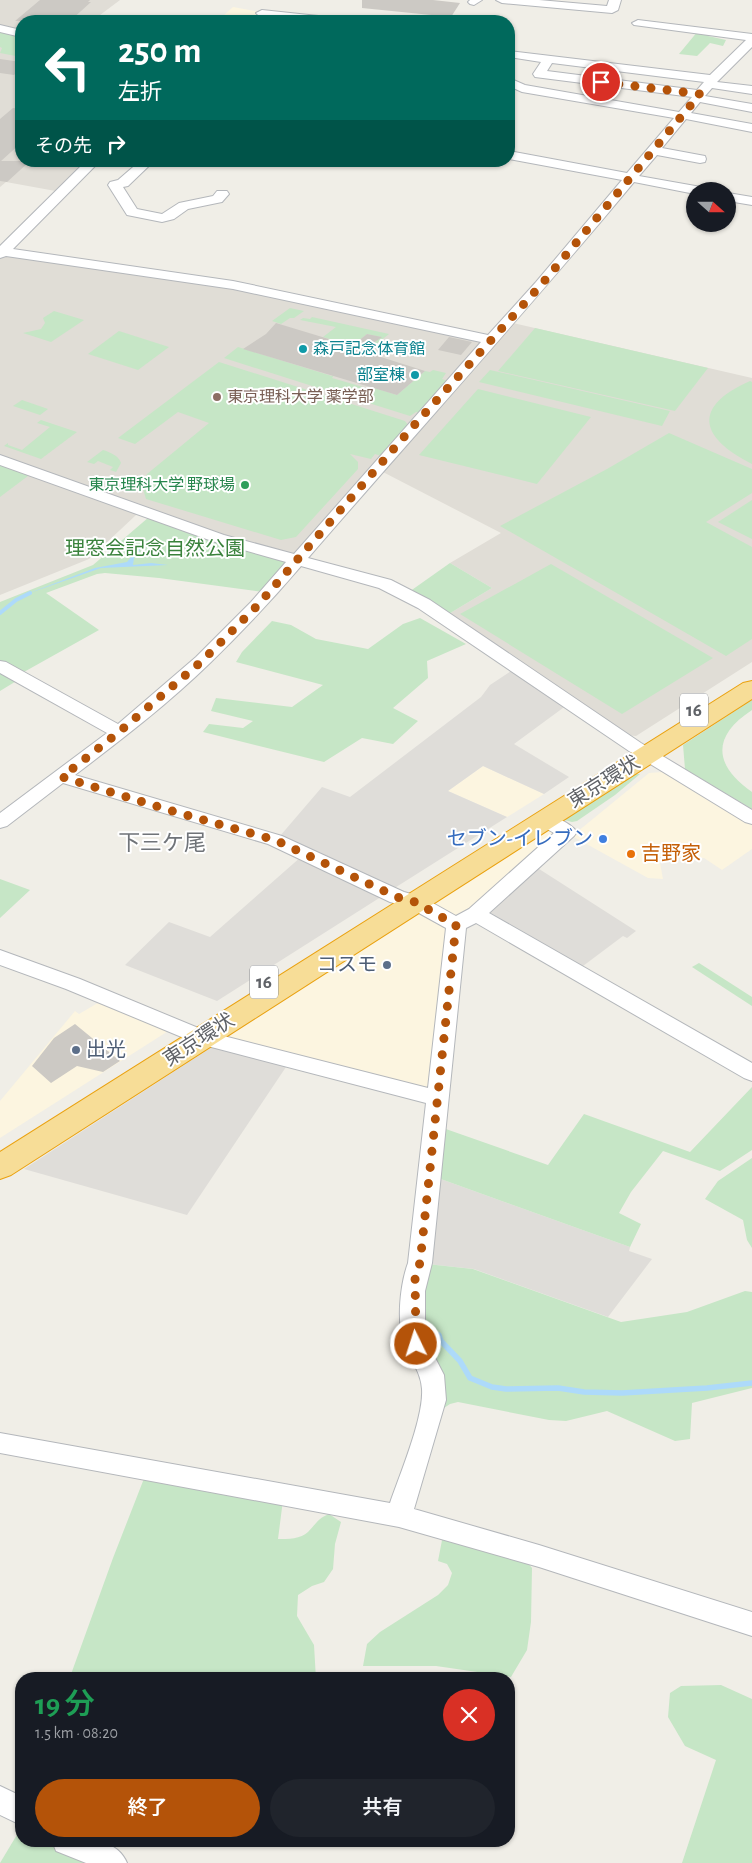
<!DOCTYPE html>
<html lang="ja">
<head>
<meta charset="utf-8">
<style>
  body { margin:0; font-family:"Alegreya Sans","Noto Sans JP",sans-serif; background:#20242c; color:#f1f3f6; height:100vh; display:flex; flex-direction:column; font-size:19px; white-space:nowrap }
  * { box-sizing:border-box; margin:0 }
  p { font-size:16px; color:#9ea1a6 }
  .icon { flex:none; width:28px; height:28px; fill:none; stroke:currentColor; stroke-width:2; stroke-linecap:round; stroke-linejoin:round }
  .map { position:relative; flex:1; overflow:hidden }
  .side { position:absolute; left:15px; top:1672px; width:500px; height:175px; display:flex; flex-direction:column; background:#171b24; border-radius:20px; box-shadow:0 1px 4px #0004 }
  .side>* { flex:none }
  .top-card { position:absolute; left:15px; top:15px; width:500px; height:152px; border-radius:20px; box-shadow:0 1px 4px #0004; background:#00695c; color:#fff; overflow:hidden }
  .needle { width:32px; rotate:111deg }
  .fabs { position:absolute; left:686px; top:182px; display:grid; gap:10px }
  .fabs a { display:grid; place-items:center; width:50px; height:50px; border-radius:50%; background:#171b24; box-shadow:0 1px 4px #0004; font-size:25px }
  .pin { position:absolute; display:grid; place-items:center; width:42px; height:42px; color:#fff; margin:-21px; border:2px solid #fff; border-radius:50%; box-shadow:0 1px 5px #0007 }
  .me { position:absolute; width:55px; margin:-28px; rotate:356deg; stroke-linejoin:round; filter:drop-shadow(0 0 4px #0008) }
  .turn { display:flex; align-items:center; gap:18px; height:105px; padding:0 20px; font-size:22px }
  .turn .icon { width:65px; height:65px; stroke-width:2.5 }
  .turn b { display:block; font-size:35px; line-height:42px }
  .then { display:flex; align-items:center; height:48px; padding:0 20px; background:#0003; gap:10px; font-size:19px }
  .round { display:grid; place-items:center; flex:none; width:52px; height:52px; border-radius:26px; background:#20242c }
  .overview { display:flex; align-items:center; justify-content:space-between; height:85px; padding:0 20px }
  h1 { font-size:30px; font-weight:600; line-height:38px; color:#1e9e55 }
  .primary-button { display:flex; gap:10px; margin-top:auto; padding:10px 20px }
  .primary-button a { flex:1; height:58px; border-radius:30px; background:#b45309; color:#fff; font-size:20px; font-weight:600; line-height:58px; text-align:center }
  .primary-button a+a { background:#20242c; color:#f1f3f6 }
  .map>svg:first-child { display:block }
</style>
</head>
<body>
<div class="map">
<svg width="752" height="1863" viewBox="0 0 752 1863">
  <rect width="100%" height="100%" fill="#f0eee7"/>
  <g fill="#fcf5e0">
    <polygon points="233,7 260,12 250,20 224,15"/>
    <polygon points="483,766 544,794 507,817 448,791"/>
    <polygon points="663,772 752,824 752,849 722,870 704,858 659,857 663,879 648,878 572,836 649,773"/>
    <polygon points="548,830 553,831 555,835 465,918 456,920 430,906"/>
    <polygon points="423,911 448,927 429,1090 223,1040"/>
    <polygon points="103,1000 173,1028 0,1138 0,1101 75,1011 79,1014"/>
  </g>
  <g fill="#dfddd9">
    <polygon points="514,669 567,705 514,744 569,777 544,794 483,766 448,791 507,817 393,889 280,836 322,787 350,797 481,697 490,685"/>
    <polygon points="302,856 384,895 217,1001 125,965 169,922 210,937"/>
    <polygon points="536,867 636,931 627,938 623,936 579,969 482,914"/>
    <polygon points="215,1045 288,1064 187,1215 24,1169"/>
    <polygon points="438,1178 630,1247 629,1251 652,1259 608,1317 474,1269 427,1264"/>
  </g>
  <g fill="#e0ddd6">
    <polygon points="0,0 120,0 92,21 21,21 21,31 0,25"/>
    <polygon points="0,31 21,37 21,161 90,161 61,192 6,182 0,187"/>
    <polygon points="4,254 207,282 484,342 297,553 292,554 225,536 0,456 0,258"/>
    <polygon points="513,323 752,378 752,662 636,736 625,735 524,664 447,615 492,588 450,563 501,533 381,471"/>
    <polygon points="0,463 136,513 136,515 89,559 0,595"/>
  </g>
  <g fill="#c6e6c6">
    <polygon points="0,31 21,37 21,57 0,53 2,48 0,47"/>
    <polygon points="698,31 710,32 708,36 726,40 723,46 710,43 697,56 679,54"/>
    <polygon points="290,308 304,311 294,318 290,318 281,324 272,321"/>
    <polygon points="54,311 84,320 51,342 23,333 41,329 45,323 43,318"/>
    <polygon points="312,317 389,334 369,350 366,349 381,337 367,334 352,346 323,337 336,327 300,320 303,318 310,319"/>
    <polygon points="535,328 708,368 675,411 498,371"/>
    <polygon points="119,331 169,347 138,370 88,354"/>
    <polygon points="238,347 332,376 338,369 332,378 363,387 350,398 224,358"/>
    <polygon points="219,362 405,421 408,425 381,456 375,454 371,459 350,454 358,462 358,469 296,537 281,540 146,499 143,489 140,485 147,474 209,423 178,412 135,444 118,438"/>
    <polygon points="433,370 446,373 442,379 448,381 420,413 416,412 410,416 356,399 371,387 397,395 425,371 430,372"/>
    <polygon points="490,370 670,411 662,426 479,382"/>
    <path d="M750,381L752,382V464C700,438 691,407 750,381Z"/>
    <polygon points="478,389 591,417 537,484 419,455"/>
    <polygon points="22,400 48,409 40,415 13,406"/>
    <polygon points="41,420 77,432 41,459 4,446 8,443 8,445 22,450 50,427 37,423"/>
    <polygon points="669,433 752,469 752,493 706,522 752,547 752,639 726,656 500,526 607,469"/>
    <path d="M103,450C110,452 119,456 121,463L116,472L110,470L113,467L98,461L94,464L87,462Z"/>
    <polygon points="0,463 26,472 28,476 0,497"/>
    <polygon points="752,500 752,539 718,522"/>
    <polygon points="149,517 291,560 263,592 159,578 105,573 97,574 46,593 99,630 15,677 18,680 0,691 0,602 93,565"/>
    <polygon points="450,563 492,588 447,615 409,592"/>
    <polygon points="551,564 713,658 622,714 460,614"/>
    <polygon points="420,618 466,644 427,661 428,678 393,708 418,721 393,744 362,738 324,762 203,732 209,724 243,728 253,721 211,711 216,698 292,707 323,685 236,662 242,652 272,621 291,625 316,639 368,649 403,624"/>
    <path d="M752,700V710C712,736 713,765 752,792V809L685,769L683,745Z"/>
    <polygon points="635,774 640,774 615,795 577,821 572,822 564,820"/>
    <polygon points="0,879 30,890 0,918"/>
    <polygon points="699,963 752,997 752,1006 692,967"/>
    <polygon points="752,1087 752,1150 720,1171 663,1151 631,1192 619,1213 641,1224 630,1247 438,1178 443,1128 548,1165 584,1114 690,1152"/>
    <polygon points="752,1158 752,1248 747,1240 743,1220 705,1199 718,1181"/>
    <polygon points="427,1264 473,1269 621,1322 687,1312 745,1291 752,1292 752,1388 692,1403 690,1439 675,1441 607,1411 566,1421 549,1420 458,1402 450,1404 438,1412 431,1360 420,1317"/>
    <path d="M145,1476L283,1500L278,1539C288,1539 301,1539 308,1532C316,1524 318,1518 329,1514L341,1522L335,1544L333,1569L324,1582L312,1586L298,1595L297,1616L314,1645L316,1679L70,1677L113,1558Z"/>
    <polygon points="443,1535 523,1557 532,1568 531,1622 527,1650 511,1677 436,1666 363,1666 367,1644 380,1632 438,1595 448,1585 452,1573 447,1564 438,1561"/>
    <polygon points="721,1685 752,1699 752,1863 682,1863 716,1760 685,1746 668,1717 670,1693 681,1686"/>
    <polygon points="21,1828 21,1841 63,1841 102,1863 0,1863"/>
  </g>
  <polygon fill="#addafa" points="139,548 140,550 134,558 133,565 151,563 168,565 101,568 24,595 95,568 127,562"/>
  <g fill="none" stroke-linecap="round" stroke-linejoin="round">
    <polyline stroke="#addafa" stroke-width="4" points="0,613 16,600 30,593"/>
    <polyline stroke="#addafa" stroke-width="5.5" points="439,1335 441,1341 460,1361 470,1378 492,1387 506,1389 558,1388 584,1392 622,1393 707,1388 752,1383"/>
  </g>
  <g fill="#ccc9c4">
    <polygon points="40,0 90,0 88,2 91,2 70,21 15,21"/>
    <polygon points="362,0 433,0 460,3 451,17 362,8"/>
    <polygon points="0,59 21,62 21,68 14,75 0,73"/>
    <polygon points="13,108 21,109 21,143 1,161 30,161 7,182 0,181 0,119"/>
    <polygon points="276,323 352,346 367,334 382,337 362,351 425,371 397,395 243,349 266,334"/>
    <polygon points="449,337 472,342 461,355 438,350"/>
    <polygon points="75,1024 120,1061 103,1072 77,1066 51,1083 32,1066 54,1038"/>
  </g>
  <g fill="none" stroke-linecap="round" stroke-linejoin="round">
    <defs>
      <g id="minor">
        <polygon points="470,0 482,0 474,5 470,4 468,2"/>
        <polygon points="496,0 539,0 607,6 609,0 621,0 618,10 612,13 502,3"/>
        <polygon points="262,10 337,18 343,21 307,21 258,15 256,13"/>
        <path d="M638,20L752,34V47L717,82L752,86V94L712,88L705,96L752,104V112L700,102L691,113L752,124V132L686,119L662,148L705,156L706,159L705,162L700,163L657,155L639,176L701,187L706,188L707,191H695V194L634,182C528,310 417,432 308,558L391,580L430,600L641,743L752,810V824L745,822L629,751L418,608L379,588L301,566C272,600 242,632 210,663C168,704 121,740 75,775L282,836L404,892L422,897L456,916L469,909L554,833L538,824L536,820L538,816C550,813 570,822 577,832L574,836L489,913L752,1063V1081L744,1078L476,923L466,928L432,1263L425,1291V1325L428,1344L444,1375L446,1400L414,1509L539,1545L752,1612V1636L539,1567L399,1527L0,1453V1433L390,1503C400,1474 424,1417 422,1389C421,1372 411,1361 405,1346C396,1324 400,1285 408,1263L426,1103L196,1043L66,989L0,965V950L80,979L208,1032L428,1088L446,928L408,907L390,902L268,844L63,783L7,826L0,828V813L107,733L0,673V661L6,662L118,724L196,657L251,602L286,562L212,541L0,465V455L224,535L294,554L481,342L233,289L6,256L0,258V246L86,161H100L13,249L233,281L488,335L536,282L622,180L509,159V151L627,173L674,118L522,92L509,86V78L525,85L679,112L692,97L535,77L533,74L541,62L509,57V51L710,75L746,40L634,25L632,23ZM552,63L704,82L697,90L547,71Z"/>
        <polygon points="0,25 21,30 21,37 0,32"/>
        <polygon points="140,161 154,161 128,186 123,187 137,209 162,214 179,203 213,196 217,191 227,191 229,194 222,202 188,209 174,219 162,222 127,215 108,185 110,182 118,180"/>
        <polygon points="728,193 752,197 752,205 728,201"/>
        <polygon points="0,1786 21,1796 21,1825 0,1815"/>
        <path d="M52,1841C78,1841 115,1834 127,1863H86L56,1851Z"/>
      </g>
      <polygon id="highway" points="752,681 752,699 11,1175 0,1179 0,1152 743,683"/>
    </defs>
    <use href="#minor" stroke="#b4b7bb" stroke-width="2"/>
    <use href="#highway" stroke="#eaa10e" stroke-width="2"/>
    <use href="#minor" fill="#fff" fill-rule="evenodd"/>
    <use href="#highway" fill="#f7dd97" fill-rule="evenodd"/>
  </g>
  <g fill="none" stroke-linecap="round" stroke-linejoin="round">
    <polyline stroke="#b45309" stroke-width="9" stroke-dasharray="0 16.2" points="416,1344 415,1274 420,1263 456,925 415,902 397,897 275,840 172,811 62,777 119,732 202,661 257,606 417,422 541,285 700,94 601,82"/>
  </g>
  <g fill="#0f9aa8" stroke="#fff" stroke-width="2">
    <circle cx="303" cy="349" r="5"/>
    <circle cx="415" cy="375" r="5"/>
  </g>
  <circle fill="#8d6e63" stroke="#fff" stroke-width="2" cx="217" cy="397" r="5"/>
  <circle fill="#2e9e5b" stroke="#fff" stroke-width="2" cx="245" cy="485" r="5"/>
  <circle fill="#3f7fe0" stroke="#fff" stroke-width="2" cx="603" cy="839" r="5"/>
  <circle fill="#e8710a" stroke="#fff" stroke-width="2" cx="631" cy="854" r="5"/>
  <g fill="#5c6f8a" stroke="#fff" stroke-width="2">
    <circle cx="387" cy="965" r="5"/>
    <circle cx="76" cy="1050" r="5"/>
  </g>
  <g text-anchor="middle" dominant-baseline="central" stroke-width="4" stroke-linejoin="round" paint-order="stroke">
    <g font-size="16" fill="#0d838f" stroke="#fff" text-anchor="start">
      <text x="313" y="349">森戸記念体育館</text>
      <text x="405" y="375" text-anchor="end">部室棟</text>
    </g>
    <g font-size="16" fill="#785e54" stroke="#fff" text-anchor="start">
      <text x="227" y="397">東京理科大学 薬学部</text>
    </g>
    <g font-size="16" fill="#27864d" stroke="#fff" text-anchor="end">
      <text x="235" y="485">東京理科大学 野球場</text>
    </g>
    <g fill="#fff" stroke="#8f9195" stroke-width="1">
      <rect x="680" y="693.5" width="28" height="33" rx="4"/>
      <rect x="250" y="965.5" width="28" height="33" rx="4"/>
    </g>
    <g font-size="19" font-weight="bold" fill="#5f6267">
      <text x="694" y="710">16</text>
      <text x="264" y="982">16</text>
    </g>
    <g font-size="20" fill="#3a823c" stroke="#fff">
      <text x="155" y="549">理窓会記念自然公園</text>
    </g>
    <g font-size="20" fill="#5f6267" stroke="#fff">
      <text transform="translate(604 782) rotate(-32)">東京環状</text>
      <text transform="translate(199 1040) rotate(-33)">東京環状</text>
    </g>
    <g font-size="20" fill="#366cbe" stroke="#fff" text-anchor="end">
      <text x="593" y="839">セブン-イレブン</text>
    </g>
    <g font-size="20" fill="#c56008" stroke="#fff" text-anchor="start">
      <text x="641" y="854">吉野家</text>
    </g>
    <g font-size="20" fill="#4e5e75" stroke="#fff" text-anchor="end">
      <text x="377" y="965">コスモ</text>
      <text x="86" y="1050" text-anchor="start">出光</text>
    </g>
    <g font-size="22" fill="#707479" stroke="#fff">
      <text x="162" y="843">下三ケ尾</text>
    </g>
  </g>
</svg>
<div class="fabs">
<a><svg class="needle" viewBox="-14 -14 28 28"><path d="M0-13l5 13h-10z" fill="#e53935"/><path d="M0 13l5-13h-10z" fill="#9ea1a6"/></svg></a>
</div>
<div class="pin" style="left:601px;top:82px;background:#d93025"><svg class="icon" aria-label="arrive" viewBox="0 0 24 24"><path d="M6 21V4h12l-3 4 3 4H6"/></svg></div>
<svg class="me" style="left:416px;top:1344px" viewBox="-20 -20 40 40"><circle r="17" fill="#b45309" stroke="#fff" stroke-width="3"/><path d="M0-11L8 9 0 5-8 9z" fill="#fff"/></svg>
<div class="top-card">
<div class="turn"><svg class="icon" aria-label="left" viewBox="0 0 24 24"><path d="M17 20v-9H6M10 6l-5 5 5 5"/></svg><div><b>250 m</b>左折</div></div>
<div class="then">その先<svg class="icon" aria-label="right" viewBox="0 0 24 24"><path d="M7 20v-9h11M14 6l5 5-5 5"/></svg></div>
</div>
<section class="side">
<div class="overview"><div><h1>19 分</h1><p>1.5 km · 08:20</p></div><a class="round" style="background:#d93025;color:#fff"><svg class="icon" aria-label="close" viewBox="0 0 24 24"><path d="M6 6l12 12M18 6L6 18"/></svg></a></div>
<div class="primary-button"><a>終了</a><a>共有</a></div>
</section>
</div>
</body>
</html>
